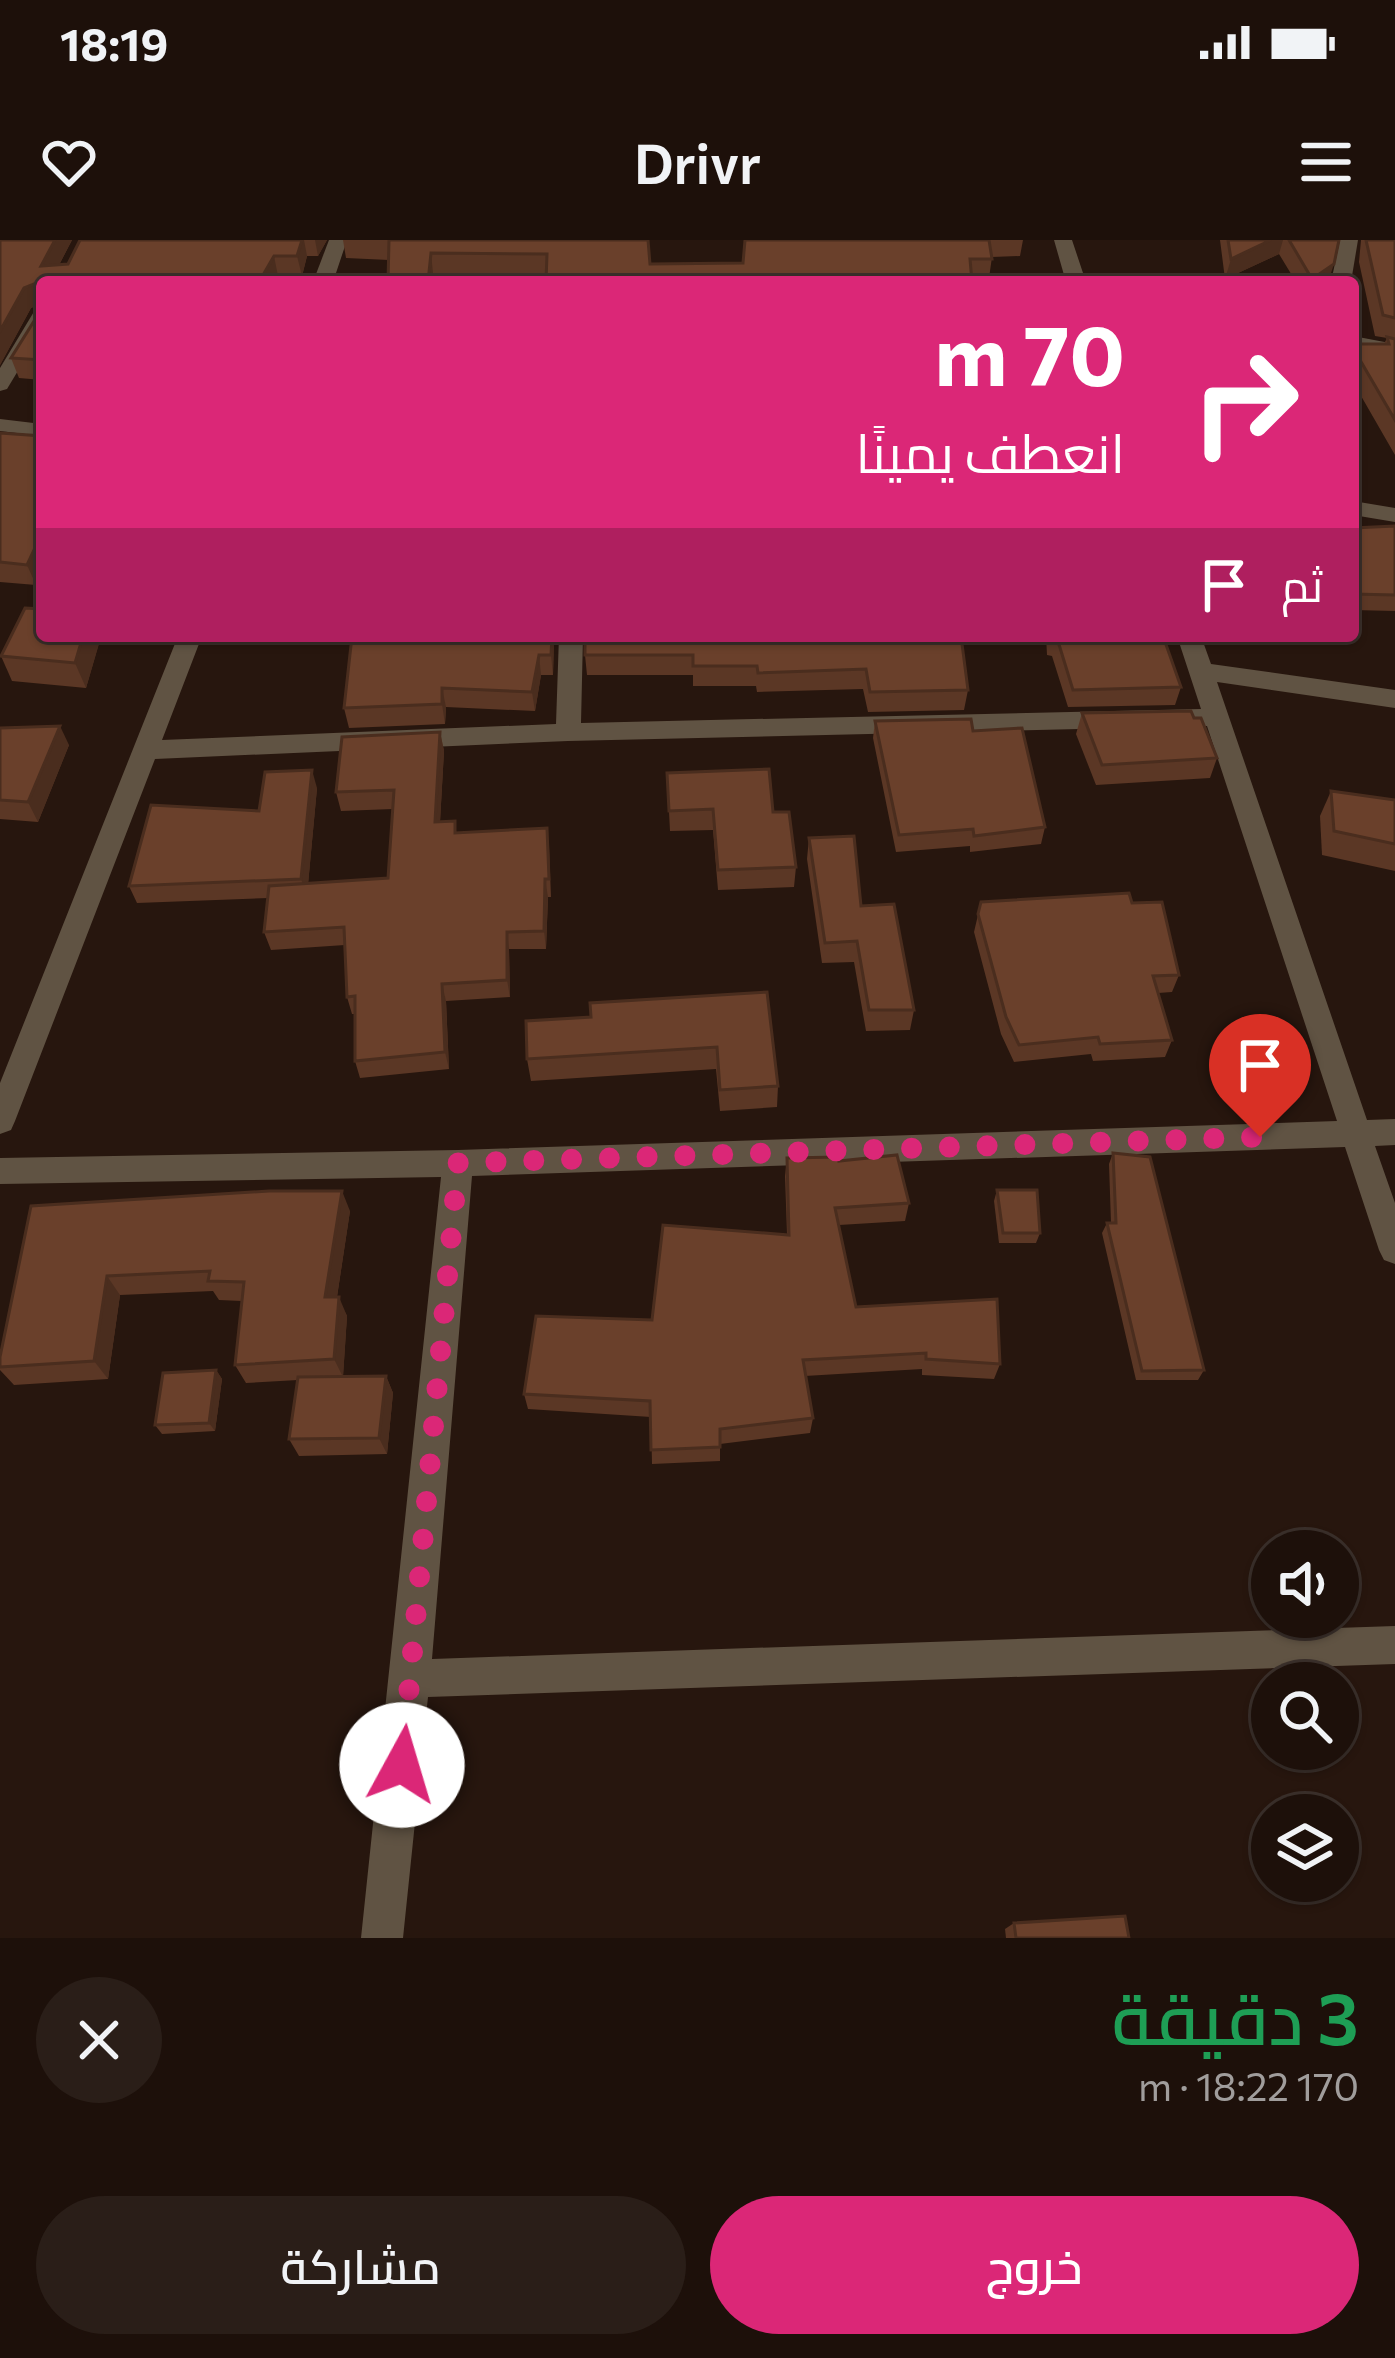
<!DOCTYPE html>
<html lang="ar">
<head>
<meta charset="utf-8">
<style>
  body { margin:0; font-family:Commissioner,Cairo,sans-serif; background:#2a1e18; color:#f1f3f6; direction:rtl; height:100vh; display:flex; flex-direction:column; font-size:45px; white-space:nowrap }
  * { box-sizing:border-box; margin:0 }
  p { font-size:39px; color:#a09d9c }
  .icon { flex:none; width:66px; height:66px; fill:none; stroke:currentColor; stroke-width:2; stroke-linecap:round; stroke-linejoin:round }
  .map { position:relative; height:1698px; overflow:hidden; direction:ltr }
  .drawer { display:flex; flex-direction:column; background:#1d100a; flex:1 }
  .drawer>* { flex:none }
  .top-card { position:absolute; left:36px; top:36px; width:1323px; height:366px; border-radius:12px; box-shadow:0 3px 9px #0004,0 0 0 3px #3b302b; direction:rtl; background:#db2777; color:#fff; overflow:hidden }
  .buttons { position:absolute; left:1251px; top:1290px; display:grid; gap:24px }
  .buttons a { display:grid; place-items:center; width:108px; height:108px; border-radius:50%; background:#1d100a; box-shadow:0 3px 9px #0004,0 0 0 3px #3b302b; font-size:60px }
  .pin { position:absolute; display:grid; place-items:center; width:102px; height:102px; color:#fff; margin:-123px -51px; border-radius:50% 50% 50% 0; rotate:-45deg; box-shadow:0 0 12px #0007 }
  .pin .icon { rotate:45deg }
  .me { position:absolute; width:132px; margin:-66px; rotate:6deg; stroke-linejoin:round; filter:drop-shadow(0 0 9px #0008) }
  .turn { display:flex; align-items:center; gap:42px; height:252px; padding:0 36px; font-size:54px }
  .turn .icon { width:156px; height:156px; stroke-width:2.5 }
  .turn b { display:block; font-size:84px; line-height:102px }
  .then { display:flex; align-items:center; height:114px; padding:0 36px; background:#0003; gap:24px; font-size:45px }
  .round { display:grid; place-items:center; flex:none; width:126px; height:126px; border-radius:63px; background:#2a1e18 }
  .summary { display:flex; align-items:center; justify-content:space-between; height:204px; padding:0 36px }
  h1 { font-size:72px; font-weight:600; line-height:90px; color:#1e9e55 }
  .action { display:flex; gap:24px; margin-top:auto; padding:24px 36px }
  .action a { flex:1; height:138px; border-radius:72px; background:#db2777; color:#fff; font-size:48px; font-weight:600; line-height:138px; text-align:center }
  .action a+a { background:#2a1e18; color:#f1f3f6 }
  .status { display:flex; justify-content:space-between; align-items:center; height:84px; padding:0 60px; background:#1d100a; direction:ltr }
  .status svg { height:33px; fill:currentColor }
  header { display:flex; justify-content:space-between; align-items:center; height:156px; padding:0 36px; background:#1d100a; font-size:54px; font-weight:600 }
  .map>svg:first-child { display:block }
</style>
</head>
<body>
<div class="status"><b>18:19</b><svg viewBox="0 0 49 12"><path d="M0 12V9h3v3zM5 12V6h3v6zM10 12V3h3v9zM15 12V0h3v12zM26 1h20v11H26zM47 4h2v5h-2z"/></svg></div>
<header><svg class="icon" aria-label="menu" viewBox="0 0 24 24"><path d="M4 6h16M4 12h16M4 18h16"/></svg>Drivr<svg class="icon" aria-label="heart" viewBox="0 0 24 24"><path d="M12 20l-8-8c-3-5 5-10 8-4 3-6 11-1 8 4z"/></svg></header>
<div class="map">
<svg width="1395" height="1698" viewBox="0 0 1395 1698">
  <rect width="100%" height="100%" fill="#27160e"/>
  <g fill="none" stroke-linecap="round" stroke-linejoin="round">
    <g fill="#605343" fill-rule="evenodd">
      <polygon points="329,0 347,0 333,42 313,42"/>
      <polygon points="1054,0 1072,0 1086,42 1066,42"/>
      <polygon points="1340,0 1358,0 1351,42 1331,42"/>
      <polygon points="42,68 42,91 7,149 0,151 0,128 35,70"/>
      <polygon points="1353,96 1395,104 1395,116 1353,108"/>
      <polygon points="0,179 42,184 42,196 0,191"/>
      <polygon points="1353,261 1395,268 1395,282 1353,275"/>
      <polygon points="178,396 202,396 162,500 556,484 559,396 583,396 581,483 1201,469 1177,396 1201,396 1211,424 1395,450 1395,468 1217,442 1367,880 1395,879 1395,905 1375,906 1395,963 1395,1024 1384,1020 1379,1010 1345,907 472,936 432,1419 1395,1386 1395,1424 428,1457 403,1698 361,1698 441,937 0,944 0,918 458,910 1337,881 1207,486 568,501 155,519 15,881 11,890 0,894 0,843"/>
    </g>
  </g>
  <g fill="#5b3725">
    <polygon points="0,0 72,0 59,25 68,24 80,0 327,0 318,16 307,16 302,36 278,36 275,42 42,42 42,140 19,138 11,118 39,73 39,64 31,68 0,125"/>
    <polygon points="343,0 648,0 650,24 743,23 745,0 1023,0 1020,16 992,17 989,38 433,33 433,42 388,42 389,20 346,18"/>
    <polygon points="1220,0 1339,0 1328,42 1296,42 1279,14 1225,39"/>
    <polygon points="1361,0 1395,0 1395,215 1353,142 1353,104 1384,104 1387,98 1375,96 1359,22"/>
    <polygon points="0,193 36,345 0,342"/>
    <polygon points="1395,286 1395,371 1353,370 1353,288"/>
    <polygon points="101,396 86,448 12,441 1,416"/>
    <polygon points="352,396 554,396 553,435 541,435 535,471 446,467 445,484 349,488 344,468"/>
    <polygon points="961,396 968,450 964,470 868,472 863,449 757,452 756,446 693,446 693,435 587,435 585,415"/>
    <polygon points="1046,396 1163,396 1181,447 1175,465 1068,467 1052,416 1047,415"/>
    <polygon points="1082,473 1194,478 1217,518 1210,538 1096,545 1076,494"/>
    <polygon points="875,481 973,491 1045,587 1041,604 970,612 970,606 896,612 873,498"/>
    <polygon points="0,488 69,505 38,582 0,579"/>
    <polygon points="440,492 444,511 440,582 458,593 549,606 551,657 548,657 546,709 509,709 510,757 446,761 449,829 360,838 355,821 355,774 352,774 347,757 345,705 271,710 264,692 268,658 137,663 129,646 317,548 308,644 388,638 393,569 341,571 336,552"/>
    <polygon points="667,533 773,572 796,627 794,647 718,650 713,590 670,591"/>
    <polygon points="1331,551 1395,560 1395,631 1322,615 1320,576"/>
    <polygon points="809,598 861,666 914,770 910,790 866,791 854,722 822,723 807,619"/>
    <polygon points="981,662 1132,663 1179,735 1172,752 1158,753 1172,800 1165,817 1093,821 1091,814 1014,822 1001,794 974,692"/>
    <polygon points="767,752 778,846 777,867 720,871 716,829 531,841 527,819 591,777"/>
    <polygon points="1113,913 1204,1130 1198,1140 1136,1140 1102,993 1107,983 1111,983 1109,924"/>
    <polygon points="787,918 839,921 909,963 905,981 839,985 856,1067 1000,1124 994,1139 922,1135 922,1129 805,1136 813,1178 810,1193 720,1204 720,1221 652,1224 651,1177 528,1169 524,1154 652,1080 787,994 785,936"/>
    <polygon points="997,950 1040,993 1036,1003 999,1003 994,961"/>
    <polygon points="31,966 350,971 337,1057 347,1076 343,1136 386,1136 393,1153 387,1214 299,1216 289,1199 298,1140 246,1143 235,1125 242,1061 219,1060 213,1051 120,1055 108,1139 14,1145 0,1130 0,1117"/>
    <polygon points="216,1130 222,1139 215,1191 162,1194 155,1185"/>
    <polygon points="1014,1683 1129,1698 1006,1698 1005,1689"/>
  </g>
  <g fill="#4a2d1e">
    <polygon points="55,0 72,0 50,42 41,26"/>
    <polygon points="302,0 304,0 307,16 302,36 297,16"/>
    <polygon points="315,0 327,0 318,16"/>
    <polygon points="1271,0 1283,0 1279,14 1225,39 1231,19"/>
    <polygon points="431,13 433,33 433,42 428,42"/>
    <polygon points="274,16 278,36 275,42 259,42"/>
    <polygon points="1334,24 1328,42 1311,42 1312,39"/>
    <polygon points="34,44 41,64 31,68 0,125 0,91 24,48"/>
    <polygon points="42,293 42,331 36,345 27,325"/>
    <polygon points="83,396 101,397 86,448 75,423"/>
    <polygon points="552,396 554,396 553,435 551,415"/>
    <polygon points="539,415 541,435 535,471 532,452"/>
    <polygon points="442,448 446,467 445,484 442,464"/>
    <polygon points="60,486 69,505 38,582 28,562"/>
    <polygon points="440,492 444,511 439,600 435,582"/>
    <polygon points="312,530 317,548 307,656 301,639"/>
    <polygon points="545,639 548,657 546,709 544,691"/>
    <polygon points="507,692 509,709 510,757 507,740"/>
    <polygon points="442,744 446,761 449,829 445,812"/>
    <polygon points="342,951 350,971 334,1076 325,1057"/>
    <polygon points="107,1036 120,1055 108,1139 94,1121"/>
    <polygon points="339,1057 347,1076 343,1137 334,1119"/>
    <polygon points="216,1130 222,1139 215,1191 209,1183"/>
    <polygon points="386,1136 393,1153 387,1214 379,1198"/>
  </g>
  <g fill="#6a402b" stroke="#4a2d1e" stroke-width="3">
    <polygon points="0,0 55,0 41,26 68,24 80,0 302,0 297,16 274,16 259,42 42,42 42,120 11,118 39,73 39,48 34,44 24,48 0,91"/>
    <polygon points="389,0 648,0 650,24 743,23 745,0 989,0 992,19 970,19 972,42 546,42 547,14 431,13 428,42 388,42"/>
    <polygon points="1228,0 1271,0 1231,19"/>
    <polygon points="1289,0 1339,0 1334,24 1312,39"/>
    <polygon points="1366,0 1395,0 1395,78 1383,75"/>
    <polygon points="1387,97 1395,99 1395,180 1353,108 1353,104 1389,104"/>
    <polygon points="0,193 42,196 42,293 27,325 0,322"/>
    <polygon points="1395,286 1395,355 1353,354 1353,288"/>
    <polygon points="25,368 42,369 42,396 83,396 75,423 1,416"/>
    <polygon points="352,396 552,396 551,415 539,415 532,452 442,448 442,464 344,468"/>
    <polygon points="585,396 961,396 968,450 870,452 866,429 758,433 757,426 693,426 693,415 585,415"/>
    <polygon points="1051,396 1163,396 1181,447 1073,450 1057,398"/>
    <polygon points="1191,471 1194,478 1201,478 1217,518 1102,525 1082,473"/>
    <polygon points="971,479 973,491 1022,488 1045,587 974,596 973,589 899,595 875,481"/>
    <polygon points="60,486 28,562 0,560 0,488"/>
    <polygon points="440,492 435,582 455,581 455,593 547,588 549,639 545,639 544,691 507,692 507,740 442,744 445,812 355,821 355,756 347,757 344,687 264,692 269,646 388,638 394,550 336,552 342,497"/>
    <polygon points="769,529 773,572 789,572 796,627 718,630 713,569 669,571 667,533"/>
    <polygon points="312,530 301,639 129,646 151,565 259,571 265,532"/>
    <polygon points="1331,551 1395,560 1395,604 1334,591"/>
    <polygon points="854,596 861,666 894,664 914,770 869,770 857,701 825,703 809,598"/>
    <polygon points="1129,653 1132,663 1162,662 1179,735 1153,736 1172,800 1100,804 1098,797 1019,805 1006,777 978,674 981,662"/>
    <polygon points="767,752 778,846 720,850 717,807 527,819 526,781 591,777 590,763"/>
    <polygon points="1113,913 1150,917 1204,1130 1142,1131 1107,983 1116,983"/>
    <polygon points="897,915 909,963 835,968 856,1067 997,1059 1000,1124 926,1119 926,1113 803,1120 813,1178 720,1189 720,1207 651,1210 650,1161 524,1154 536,1076 652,1080 663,985 789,995 787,918 839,917 839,921"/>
    <polygon points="997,950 1037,950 1040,993 1003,993"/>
    <polygon points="269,951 342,951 325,1057 339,1057 334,1119 235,1125 244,1042 208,1041 210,1031 107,1036 94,1121 0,1127 0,1117 31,966"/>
    <polygon points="216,1130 209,1183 155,1185 163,1133"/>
    <polygon points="386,1136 379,1198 289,1199 298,1137"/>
    <polygon points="1125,1676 1129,1698 1016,1698 1014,1683"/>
  </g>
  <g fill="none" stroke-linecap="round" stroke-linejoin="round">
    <polyline stroke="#db2777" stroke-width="21" stroke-dasharray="0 37.8" points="402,1525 458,923 1260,897"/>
  </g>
</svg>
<div class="buttons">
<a><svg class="icon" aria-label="sound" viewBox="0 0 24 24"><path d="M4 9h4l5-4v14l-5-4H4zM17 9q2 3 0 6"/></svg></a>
<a><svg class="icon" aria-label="search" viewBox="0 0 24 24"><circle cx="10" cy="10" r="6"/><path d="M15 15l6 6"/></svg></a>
<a><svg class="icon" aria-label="layers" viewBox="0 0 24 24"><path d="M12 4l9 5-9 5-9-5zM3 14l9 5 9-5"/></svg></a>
</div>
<div class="pin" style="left:1260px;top:897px;background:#d93025"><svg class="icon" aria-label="arrive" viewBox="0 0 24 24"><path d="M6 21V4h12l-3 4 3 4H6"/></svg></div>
<svg class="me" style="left:402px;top:1525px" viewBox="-20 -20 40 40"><circle r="19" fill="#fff"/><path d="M0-13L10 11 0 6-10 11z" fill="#db2777"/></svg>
<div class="top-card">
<div class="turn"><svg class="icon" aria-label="right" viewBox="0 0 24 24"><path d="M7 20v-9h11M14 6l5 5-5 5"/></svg><div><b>70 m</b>انعطف يمينًا</div></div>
<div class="then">ثم<svg class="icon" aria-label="arrive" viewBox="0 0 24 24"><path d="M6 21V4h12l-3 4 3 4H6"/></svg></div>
</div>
</div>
<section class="drawer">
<div class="summary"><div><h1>3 دقيقة</h1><p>170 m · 18:22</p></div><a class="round"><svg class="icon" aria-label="close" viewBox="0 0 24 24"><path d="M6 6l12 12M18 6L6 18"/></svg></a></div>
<div class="action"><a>خروج</a><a>مشاركة</a></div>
</section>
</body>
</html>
